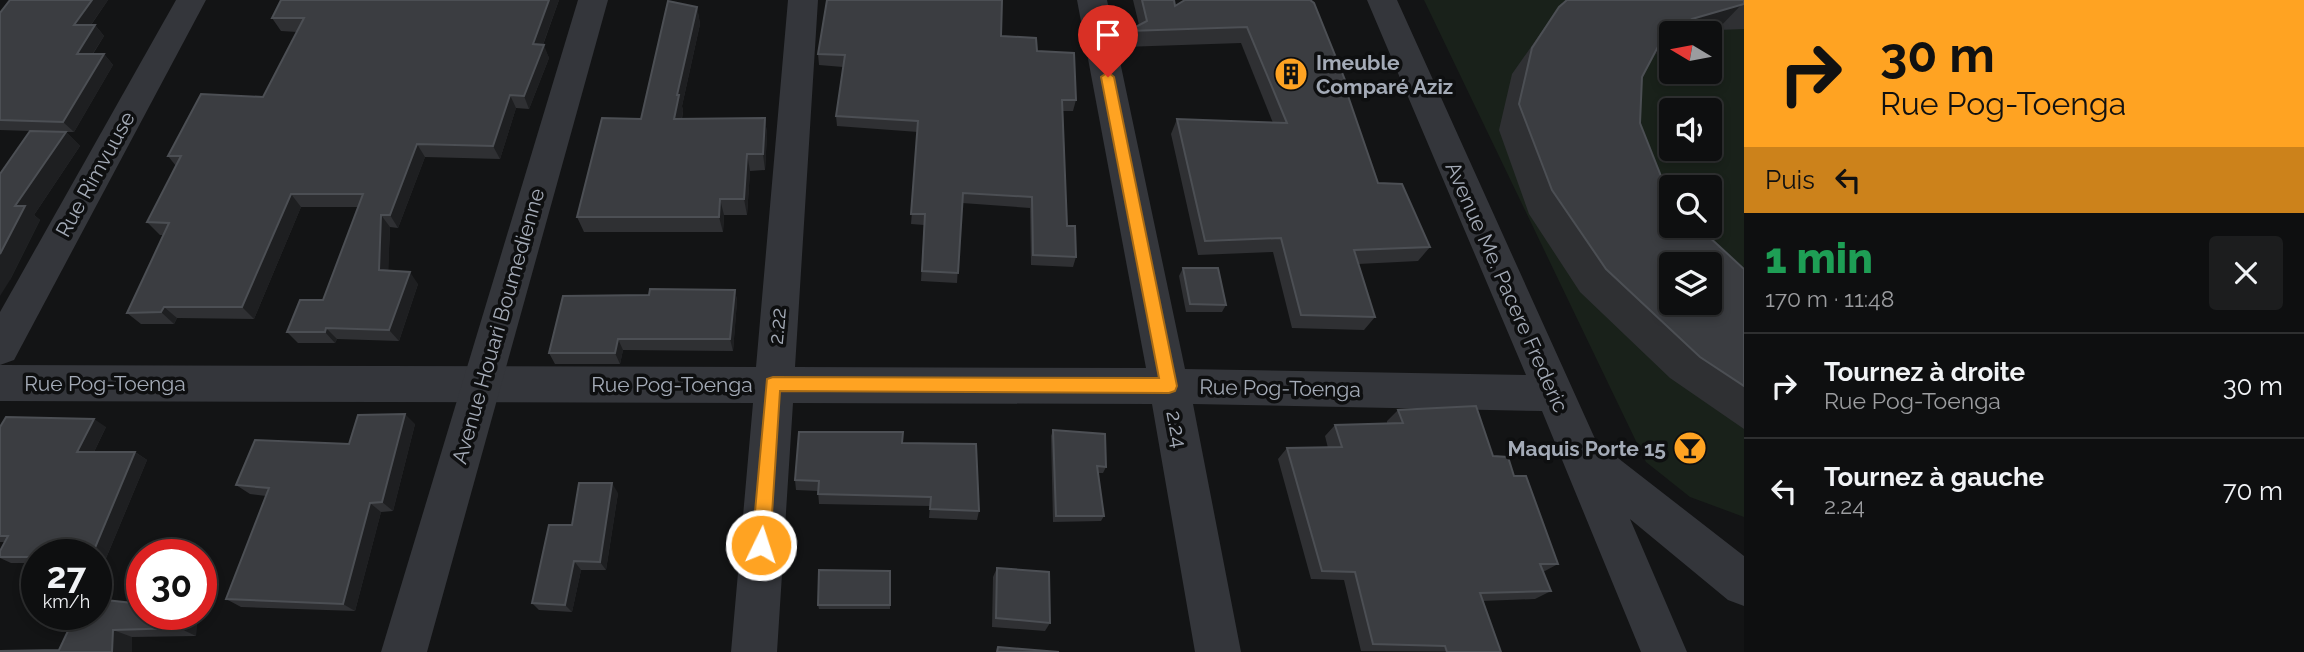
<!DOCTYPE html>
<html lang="fr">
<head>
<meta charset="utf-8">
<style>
  body { margin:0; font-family:Raleway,sans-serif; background:#1c1d1e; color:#f1f3f6; height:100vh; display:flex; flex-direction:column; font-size:26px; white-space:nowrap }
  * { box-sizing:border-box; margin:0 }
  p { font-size:23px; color:#9b9c9f }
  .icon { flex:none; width:38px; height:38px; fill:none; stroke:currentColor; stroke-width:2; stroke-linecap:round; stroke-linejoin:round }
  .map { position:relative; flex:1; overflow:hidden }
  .side { display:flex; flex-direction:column; background:#0e0f10; width:560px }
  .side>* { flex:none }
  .top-card { background:#ffa322; color:#111; overflow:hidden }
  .needle { width:46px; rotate:280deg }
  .controls { position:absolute; left:1659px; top:21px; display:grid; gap:14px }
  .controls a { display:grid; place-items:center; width:63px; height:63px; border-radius:7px; background:#0e0f10; box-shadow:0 4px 10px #0003,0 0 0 2px #2e2f30; font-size:35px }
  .speed { position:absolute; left:21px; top:539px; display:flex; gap:14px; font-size:35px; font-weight:700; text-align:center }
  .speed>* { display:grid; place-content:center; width:91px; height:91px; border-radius:50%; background:#0e0f10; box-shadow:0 4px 10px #0003,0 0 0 2px #2e2f30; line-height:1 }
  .speed small { font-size:18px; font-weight:400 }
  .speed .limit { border:10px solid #d22; background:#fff; color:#111 }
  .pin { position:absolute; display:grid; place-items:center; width:60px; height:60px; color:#fff; margin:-72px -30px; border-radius:50% 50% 50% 0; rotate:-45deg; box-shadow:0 0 7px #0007 }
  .pin .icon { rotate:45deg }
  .me { position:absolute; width:77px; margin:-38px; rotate:4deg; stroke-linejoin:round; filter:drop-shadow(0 0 5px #0008) }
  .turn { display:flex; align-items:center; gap:24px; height:147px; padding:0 21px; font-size:32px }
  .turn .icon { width:91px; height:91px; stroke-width:2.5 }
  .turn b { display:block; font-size:49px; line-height:60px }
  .then { display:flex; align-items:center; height:66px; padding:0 21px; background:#0003; gap:14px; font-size:26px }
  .round { display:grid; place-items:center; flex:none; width:74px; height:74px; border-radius:7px; background:#1c1d1e }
  .summary { display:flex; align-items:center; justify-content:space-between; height:119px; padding:0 21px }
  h1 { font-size:42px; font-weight:800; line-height:52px; color:#1e9e55 }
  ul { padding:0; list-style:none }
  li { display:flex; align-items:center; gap:21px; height:105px; padding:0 21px; border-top:2px solid #2e2f30 }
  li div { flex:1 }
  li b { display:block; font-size:26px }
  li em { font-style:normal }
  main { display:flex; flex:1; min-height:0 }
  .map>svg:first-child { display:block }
</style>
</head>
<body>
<main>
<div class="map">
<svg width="1744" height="652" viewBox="0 0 1744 652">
  <rect width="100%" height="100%" fill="#131415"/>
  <path fill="#19211a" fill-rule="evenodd" d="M1424,0H1744V517L1690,497L1646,462ZM1671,33H1710V72H1671ZM1671,110H1710V149H1671ZM1671,187H1710V226H1671ZM1671,264H1710V303H1671Z"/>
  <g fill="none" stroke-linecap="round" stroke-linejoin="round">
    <g fill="#34363b" fill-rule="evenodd">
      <polygon points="176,0 206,0 14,360 0,365 0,312"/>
      <polygon points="788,0 818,0 795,367 1146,368 1077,0 1107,0 1185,369 1526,375 1367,0 1397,0 1596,441 1744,556 1744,606 1728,600 1630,519 1687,652 1641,652 1542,411 1193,404 1241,652 1195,652 1152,404 793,403 777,652 731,652 753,403 0,401 0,365 756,367"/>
    </g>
    <polygon fill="#34363b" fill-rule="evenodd" points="578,0 608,0 427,652 381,652"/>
  </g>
  <g fill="#2f3033">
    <polygon points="10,0 108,0 91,25 95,25 104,36 93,54 104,54 113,65 74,132 62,132 66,132 80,146 34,215 40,220 10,280 30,131 0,130 0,13"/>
    <polygon points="559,0 543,45 549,58 529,109 516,108 500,159 425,157 398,228 390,227 388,271 418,284 399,341 337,339 335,343 298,343 287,332 323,300 358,207 301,207 254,319 177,318 174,324 141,324 127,313 164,235 160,235 147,222 176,166 168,156 263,97 297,32 281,31 272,18"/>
    <polygon points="1133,0 1174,0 1175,6 1310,0 1349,90 1347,93 1378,183 1430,247 1418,261 1358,264 1375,317 1364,330 1292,328 1273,252 1198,255 1171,134 1177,119 1273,123 1241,43 1123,47 1128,31 1139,25"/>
    <polygon points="1744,0 1744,29 1717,30 1707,33 1671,33 1668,45 1653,56 1642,77 1640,123 1661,176 1706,234 1744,269 1744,429 1670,378 1580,292 1529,214 1499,130 1512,74 1559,7"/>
    <polygon points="697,7 700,24 682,106 683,111 682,119 765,118 767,135 765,170 750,171 747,215 724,215 723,232 584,232 577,217 641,119"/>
    <polygon points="1001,36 1037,51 1076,100 1073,111 1063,111 1067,226 1076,257 1073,267 1031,265 1030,208 962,203 957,283 921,281 924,225 911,224 918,132 837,126 836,116 843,67 819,65 818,54"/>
    <polygon points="1183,268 1226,305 1222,312 1186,312 1179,276"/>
    <polygon points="735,290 737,301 733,351 623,350 620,364 555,364 549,353 649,295"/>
    <polygon points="1398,410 1493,456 1514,476 1558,564 1543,572 1551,591 1535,599 1482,601 1501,652 1361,651 1344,580 1311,579 1278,459 1287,448 1328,448 1325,436 1335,425 1387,423 1387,421"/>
    <polygon points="415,424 393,511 381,512 355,611 241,607 226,599 266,496 250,494 236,485 349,444"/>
    <polygon points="0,427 106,427 94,452 135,452 147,460 104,563 96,563 96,555 37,555 37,563 11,563 0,558 0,551 5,542 0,542"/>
    <polygon points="1053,430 1106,467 1103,473 1098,473 1104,516 1101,521 1053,522 1051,436"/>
    <polygon points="902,443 979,511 977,520 929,518 930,506 819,504 818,491 796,490 795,480"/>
    <polygon points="618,493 606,570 581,570 572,612 539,610 532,603 572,525"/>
    <polygon points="997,568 1050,623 1045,631 992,627 993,577"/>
    <polygon points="890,571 890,609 819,609 818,605"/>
    <polygon points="142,614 194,614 197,615 196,636 132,637 59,650"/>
  </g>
  <g fill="#1e1f21">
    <polygon points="92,0 108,0 83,36 74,25"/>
    <polygon points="549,0 559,0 538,58 533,44"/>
    <polygon points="1742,4 1717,30 1707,33 1672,33 1692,19"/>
    <polygon points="697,7 700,24 682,106 683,111 678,136 674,119 677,95"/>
    <polygon points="95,25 104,36 86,64 77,54"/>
    <polygon points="1671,34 1671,44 1668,45 1638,67 1661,41"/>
    <polygon points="544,45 549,58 529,109 524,96"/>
    <polygon points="104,54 113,65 74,132 63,122"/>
    <polygon points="510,95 516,108 500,159 493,146"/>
    <polygon points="765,118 767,135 765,170 763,154"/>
    <polygon points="66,132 80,146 34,215 40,220 10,280 0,296 0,254 15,206"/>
    <polygon points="417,144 425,157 398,228 390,215"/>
    <polygon points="747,154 750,171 747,215 744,199"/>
    <polygon points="291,194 301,207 254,319 242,307"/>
    <polygon points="720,199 724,215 723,232 719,217"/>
    <polygon points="381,215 390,227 388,282 379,270"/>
    <polygon points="410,272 418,284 399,341 389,330"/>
    <polygon points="735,290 737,301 733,351 730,339"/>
    <polygon points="164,307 177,318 174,324 161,312"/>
    <polygon points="326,328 337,339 335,343 325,332"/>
    <polygon points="618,339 623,350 620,364 615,353"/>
    <polygon points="405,414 415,424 393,511 382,502"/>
    <polygon points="94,419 106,427 90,460 77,452"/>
    <polygon points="135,452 147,460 104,563 96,559 96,555 92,555"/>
    <polygon points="612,483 618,493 606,570 600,562"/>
    <polygon points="370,503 381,512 355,611 343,604"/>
    <polygon points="574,561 581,570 572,612 565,605"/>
    <polygon points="179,614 194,614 197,615 196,636 179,628"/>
    <polygon points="113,630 132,637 132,652 112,652"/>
  </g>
  <g fill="#3b3d41" stroke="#4c4f54" stroke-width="2" fill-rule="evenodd">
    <polygon points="10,0 92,0 74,25 95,25 77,54 104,54 63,122 0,120 0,13"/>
    <polygon points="281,0 549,0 533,44 544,45 524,96 510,95 493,146 417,144 390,215 381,215 379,270 410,272 389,330 326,328 325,332 287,332 300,300 323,300 363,194 291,194 242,307 164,307 161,312 127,313 169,223 147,222 181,156 168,156 201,94 263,97 304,18 272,18"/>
    <polygon points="827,0 1002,0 1001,36 1036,38 1037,51 1074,53 1076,100 1062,100 1067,226 1075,226 1076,257 1033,255 1032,197 963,193 958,273 922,271 925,214 911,214 918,121 836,116 845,55 818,54"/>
    <polygon points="1142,0 1174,0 1175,6 1185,0 1310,0 1314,3 1349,90 1346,90 1378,183 1402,184 1430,247 1354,250 1375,317 1301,315 1281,238 1205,241 1177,119 1287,123 1247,27 1128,31 1147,21"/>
    <path d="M1567,0H1744V4L1692,19L1661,41L1642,77L1640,123L1661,176L1671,189V226H1700L1706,234L1744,269V386L1700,357L1606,269L1552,190L1519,104L1532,48L1559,7ZM1671,264H1710V303H1671Z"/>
    <polygon points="668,1 697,7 677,95 679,95 674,119 765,118 763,154 747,154 744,199 720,199 719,217 577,217 602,118 641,119"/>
    <polygon points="30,131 66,132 15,206 25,206 0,254 0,174"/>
    <polygon points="1183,268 1218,268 1226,305 1190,304"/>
    <polygon points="650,289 735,290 730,339 618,339 615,353 549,353 563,296 649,295"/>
    <polygon points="1476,406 1493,456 1508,457 1514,476 1526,476 1558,564 1540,564 1551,591 1480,593 1501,652 1447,652 1445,646 1373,644 1355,572 1322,571 1287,448 1342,447 1335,425 1403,423 1398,410"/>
    <polygon points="405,414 382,502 370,503 343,604 226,599 269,488 236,485 255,440 349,444 358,415"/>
    <polygon points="6,417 94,419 77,452 135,452 92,555 37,555 37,557 0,557 0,551 8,536 0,536 0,427"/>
    <polygon points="1053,430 1105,434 1106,467 1097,466 1104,516 1056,516"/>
    <polygon points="799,432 903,432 902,443 976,444 979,511 930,509 931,497 818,494 819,481 795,480"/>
    <polygon points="579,483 612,483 600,562 574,561 565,605 532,603 549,525 572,525"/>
    <polygon points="997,568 1049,572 1050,623 996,618"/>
    <polygon points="819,570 890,571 890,605 818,605"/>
    <polygon points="96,599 142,604 142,614 179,614 179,628 113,630 112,652 0,652 0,651 59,650 76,614 96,614"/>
    <polygon points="998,647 1059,652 997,652"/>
  </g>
  <polygon fill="#ffa322" stroke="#a66a16" stroke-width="2" points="1108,72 1114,77 1177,386 1175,391 1169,393 780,391 770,545 768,551 761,554 755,551 752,545 767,379 773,377 1159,378 1101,77"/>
  <defs>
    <symbol id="building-disc" viewBox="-11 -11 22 22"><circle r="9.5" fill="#ffa322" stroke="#0e0f10"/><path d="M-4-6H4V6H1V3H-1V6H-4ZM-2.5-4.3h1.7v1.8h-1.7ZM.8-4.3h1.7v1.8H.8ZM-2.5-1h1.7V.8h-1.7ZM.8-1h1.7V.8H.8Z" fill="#111"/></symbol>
    <symbol id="bar-disc" viewBox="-11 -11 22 22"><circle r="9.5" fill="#ffa322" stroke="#0e0f10"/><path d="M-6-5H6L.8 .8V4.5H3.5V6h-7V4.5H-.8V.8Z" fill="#111"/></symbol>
  </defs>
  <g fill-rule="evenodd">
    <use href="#building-disc" x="1272" y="55" width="38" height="38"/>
    <use href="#bar-disc" x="1671" y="429" width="38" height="38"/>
  </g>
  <g text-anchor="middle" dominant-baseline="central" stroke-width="7" stroke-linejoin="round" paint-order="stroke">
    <g font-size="21" font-weight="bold" fill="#a4abb7" stroke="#0e0f10" text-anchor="start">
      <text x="1316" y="62">Imeuble<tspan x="1316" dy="24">Comparé Aziz</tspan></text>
      <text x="1666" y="448" text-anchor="end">Maquis Porte 15</text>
    </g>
    <g font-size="21" fill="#a4abb7" stroke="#0e0f10">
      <text transform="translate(95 174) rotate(-61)">Rue Rimvuuse</text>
      <text transform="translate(1507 287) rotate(66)">Avenue Me. Pacere Frederic</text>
      <text transform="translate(498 326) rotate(-74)">Avenue Houari Boumedienne</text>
      <text transform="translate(777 326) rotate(-85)">2.22</text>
      <text x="105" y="383">Rue Pog-Toenga</text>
      <text x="672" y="384">Rue Pog-Toenga</text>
      <text transform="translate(1280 388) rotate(1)">Rue Pog-Toenga</text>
      <text transform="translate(1177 429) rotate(80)">2.24</text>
    </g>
  </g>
</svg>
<div class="controls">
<a><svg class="needle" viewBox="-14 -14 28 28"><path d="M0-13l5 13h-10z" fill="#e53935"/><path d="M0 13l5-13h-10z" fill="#9b9c9f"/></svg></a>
<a><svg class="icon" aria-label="sound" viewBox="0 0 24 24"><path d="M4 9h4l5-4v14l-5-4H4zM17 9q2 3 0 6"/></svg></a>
<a><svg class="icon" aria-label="search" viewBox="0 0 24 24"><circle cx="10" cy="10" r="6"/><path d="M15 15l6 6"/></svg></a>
<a><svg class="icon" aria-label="layers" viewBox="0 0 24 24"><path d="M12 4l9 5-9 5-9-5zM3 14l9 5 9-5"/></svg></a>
</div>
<div class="speed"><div>27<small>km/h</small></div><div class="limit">30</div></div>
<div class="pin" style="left:1108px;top:77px;background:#d93025"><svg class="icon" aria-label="arrive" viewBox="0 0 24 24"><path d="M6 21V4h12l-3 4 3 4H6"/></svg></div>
<svg class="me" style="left:761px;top:545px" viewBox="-20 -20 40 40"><circle r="17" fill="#ffa322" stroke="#fff" stroke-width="3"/><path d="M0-11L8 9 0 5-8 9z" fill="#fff"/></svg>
</div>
<section class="side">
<div class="top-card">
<div class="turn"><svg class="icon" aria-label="right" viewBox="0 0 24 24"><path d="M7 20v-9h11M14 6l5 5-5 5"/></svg><div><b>30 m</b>Rue Pog-Toenga</div></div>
<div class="then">Puis<svg class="icon" aria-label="left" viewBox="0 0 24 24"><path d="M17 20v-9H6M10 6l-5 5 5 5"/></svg></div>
</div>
<div class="summary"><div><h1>1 min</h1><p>170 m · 11:48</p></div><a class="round"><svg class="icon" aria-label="close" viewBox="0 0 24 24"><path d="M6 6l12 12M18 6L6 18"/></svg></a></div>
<ul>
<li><svg class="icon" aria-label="right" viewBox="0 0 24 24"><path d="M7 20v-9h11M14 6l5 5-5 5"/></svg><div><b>Tournez à droite</b><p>Rue Pog-Toenga</p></div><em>30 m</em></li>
<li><svg class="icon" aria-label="left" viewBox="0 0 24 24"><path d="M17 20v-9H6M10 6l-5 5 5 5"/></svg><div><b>Tournez à gauche</b><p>2.24</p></div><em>70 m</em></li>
</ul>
</section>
</main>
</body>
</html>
